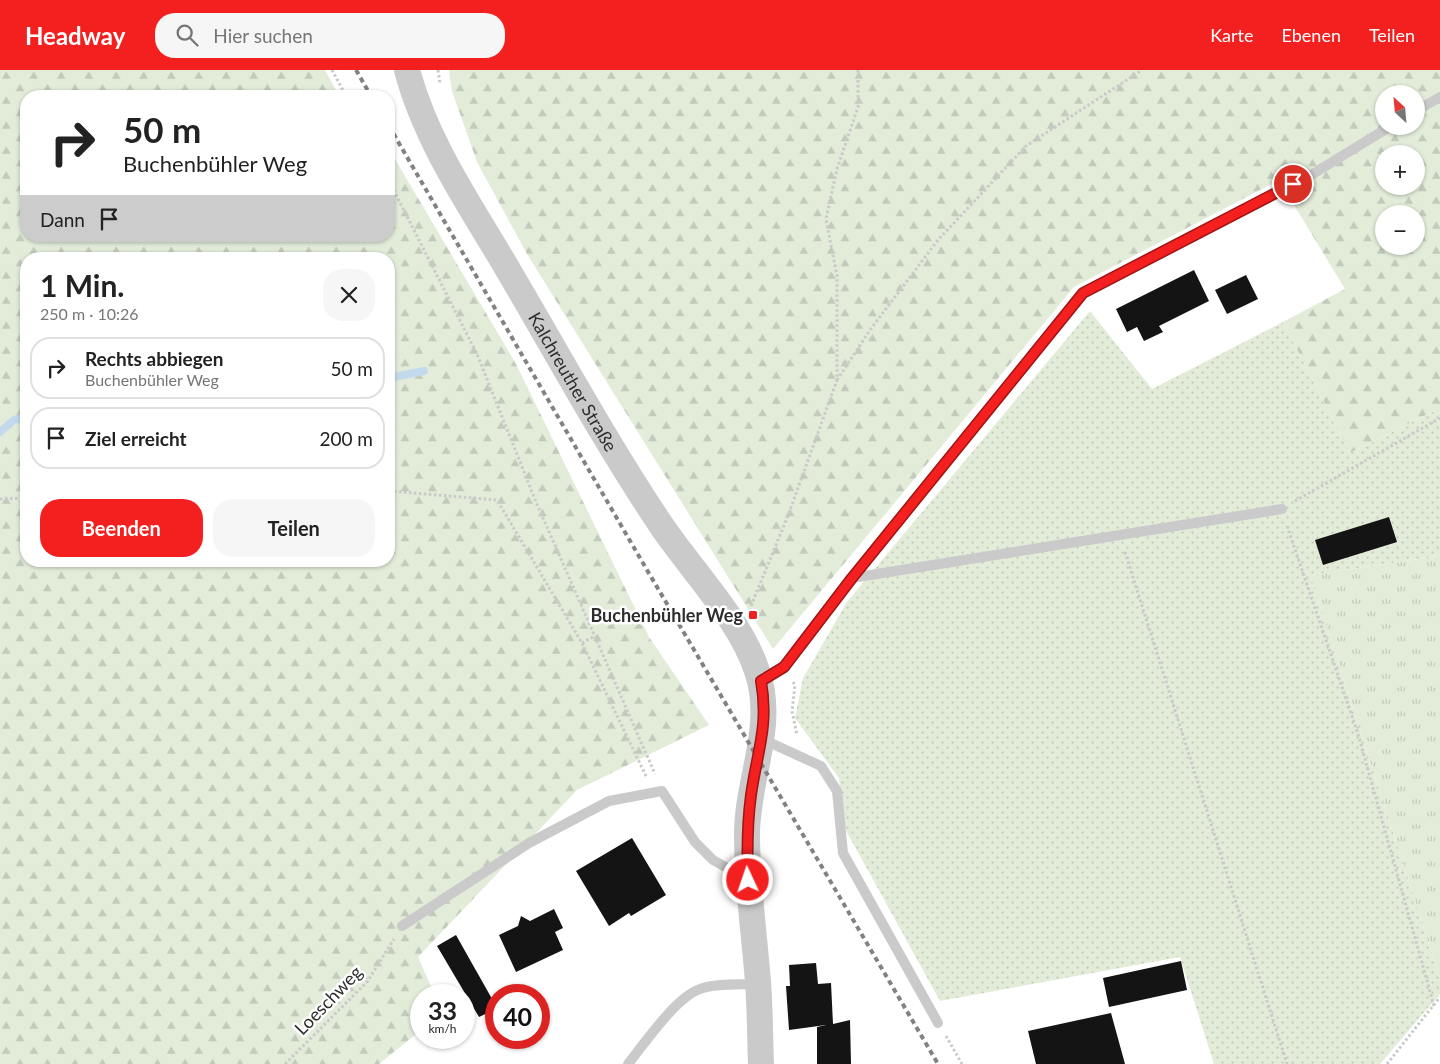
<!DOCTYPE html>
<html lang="de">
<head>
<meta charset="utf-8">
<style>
  body { margin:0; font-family:Lato,sans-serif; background:#f6f6f6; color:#222; height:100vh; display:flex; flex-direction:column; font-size:19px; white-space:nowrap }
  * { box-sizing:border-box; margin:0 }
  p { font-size:16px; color:#767676 }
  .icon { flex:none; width:28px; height:28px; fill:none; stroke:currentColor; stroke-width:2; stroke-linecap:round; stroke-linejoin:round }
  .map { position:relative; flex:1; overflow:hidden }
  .side { position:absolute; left:20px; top:182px; width:375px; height:315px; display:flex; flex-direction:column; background:#fff; border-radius:20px; box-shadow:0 1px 4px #0004 }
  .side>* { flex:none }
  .guide { position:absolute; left:20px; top:20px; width:375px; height:152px; border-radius:20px; box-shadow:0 1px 4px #0004; background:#fff; color:#222; overflow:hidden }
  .needle { width:32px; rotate:334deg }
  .buttons { position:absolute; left:1375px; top:15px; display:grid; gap:10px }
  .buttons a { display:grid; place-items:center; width:50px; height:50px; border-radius:50%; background:#fff; box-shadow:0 1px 4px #0004; font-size:25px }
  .speed { position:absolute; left:410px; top:914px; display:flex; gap:10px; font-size:25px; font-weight:700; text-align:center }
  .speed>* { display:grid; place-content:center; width:65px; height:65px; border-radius:50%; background:#fff; box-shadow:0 1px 4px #0004; line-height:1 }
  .speed small { font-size:12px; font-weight:400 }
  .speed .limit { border:8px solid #d22; background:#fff; color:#111 }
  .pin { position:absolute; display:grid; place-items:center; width:42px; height:42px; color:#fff; margin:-21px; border:2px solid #fff; border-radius:50%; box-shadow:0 1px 5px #0007 }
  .me { position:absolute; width:55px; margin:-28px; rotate:357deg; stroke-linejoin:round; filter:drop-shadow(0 0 4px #0008) }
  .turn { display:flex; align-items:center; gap:18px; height:105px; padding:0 20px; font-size:22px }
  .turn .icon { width:65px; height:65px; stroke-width:2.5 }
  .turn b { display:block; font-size:35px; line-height:42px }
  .then { display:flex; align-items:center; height:48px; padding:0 20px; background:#0003; gap:10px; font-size:19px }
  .round { display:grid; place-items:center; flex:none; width:52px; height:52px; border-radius:20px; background:#f6f6f6 }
  .headline { display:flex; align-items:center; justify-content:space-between; height:85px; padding:0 20px }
  h1 { font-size:30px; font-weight:700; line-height:38px }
  .button { display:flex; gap:10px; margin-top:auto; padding:10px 20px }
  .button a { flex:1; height:58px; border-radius:20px; background:#f3201f; color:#fff; font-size:20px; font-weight:700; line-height:58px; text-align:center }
  .button a+a { background:#f6f6f6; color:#222 }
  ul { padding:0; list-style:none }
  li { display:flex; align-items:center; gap:15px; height:62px; margin:0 10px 8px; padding:0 10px; border:2px solid #e0e0e0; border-radius:20px }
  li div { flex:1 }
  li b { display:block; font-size:19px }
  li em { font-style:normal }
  header { display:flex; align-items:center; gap:30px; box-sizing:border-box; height:70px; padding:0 25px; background:#f3201f; color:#fff }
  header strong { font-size:24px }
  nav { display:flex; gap:28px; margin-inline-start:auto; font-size:18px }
  .search { width:350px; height:45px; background:#f6f6f6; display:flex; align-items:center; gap:12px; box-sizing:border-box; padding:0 18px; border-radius:20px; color:#767676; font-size:19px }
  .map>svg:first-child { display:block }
</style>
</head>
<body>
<header>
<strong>Headway</strong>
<div class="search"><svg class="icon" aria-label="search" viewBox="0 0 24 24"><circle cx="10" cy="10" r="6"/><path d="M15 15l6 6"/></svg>Hier suchen</div>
<nav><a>Karte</a><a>Ebenen</a><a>Teilen</a></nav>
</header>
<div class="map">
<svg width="1440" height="994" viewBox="0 0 1440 994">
  <defs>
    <pattern id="grass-tufts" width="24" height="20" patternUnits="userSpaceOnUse" patternTransform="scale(1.25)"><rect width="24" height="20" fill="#e2ecd9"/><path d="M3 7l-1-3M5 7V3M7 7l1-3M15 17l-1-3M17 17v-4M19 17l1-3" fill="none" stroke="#c2cbbb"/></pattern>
    <pattern id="forest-firs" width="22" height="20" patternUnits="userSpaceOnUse" patternTransform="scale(1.25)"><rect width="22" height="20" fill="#e2ecd9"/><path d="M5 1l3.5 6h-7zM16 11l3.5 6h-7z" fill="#c2cbbb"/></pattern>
    <pattern id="garden-dots" width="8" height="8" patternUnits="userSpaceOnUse" patternTransform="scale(1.25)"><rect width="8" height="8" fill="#e2ecd9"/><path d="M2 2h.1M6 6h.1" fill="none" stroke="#c2cbbb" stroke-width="1.8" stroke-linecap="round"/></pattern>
  </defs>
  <rect width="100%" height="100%" fill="#fff"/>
  <polygon fill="url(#grass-tufts)" points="1440,486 1440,908 1310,505"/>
  <g fill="url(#forest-firs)" fill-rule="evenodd">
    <path d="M0,0H325L339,26H26V166H389V79L516,294L649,567L709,655L577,720L418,887L435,925H421V960L379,994H0ZM26,189H389V491H26Z"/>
    <path d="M449,0H1440V338L1350,383L1283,252L1345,219L1279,110L1074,217L773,579L527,184L477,92L452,21ZM1384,24H1416V56H1384ZM1384,84H1416V116H1384ZM1384,144H1416V176H1384Z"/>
  </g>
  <polygon fill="url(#garden-dots)" points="1090,241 1152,319 1283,252 1350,383 1440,338 1440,486 1310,505 1440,908 1440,924 1380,994 1214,994 1180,887 940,931 844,757 839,708 795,648 803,608 847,532"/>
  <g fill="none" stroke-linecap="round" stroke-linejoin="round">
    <g stroke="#c3daee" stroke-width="8">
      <polyline points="389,308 424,301"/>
      <polyline points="0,362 14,350 26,347"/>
    </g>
  </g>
  <g fill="#141414">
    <polygon points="1194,200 1209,231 1159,256 1163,262 1144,271 1137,257 1127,262 1116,239"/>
    <polygon points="1246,205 1258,229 1227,244 1215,220"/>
    <polygon points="1389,447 1397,472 1323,495 1315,470"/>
    <polygon points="632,768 666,825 631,846 629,843 609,856 576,801"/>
    <polygon points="554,839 563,858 555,862 563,880 516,902 499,865 518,856 521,846 530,851"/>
    <polygon points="456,865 496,936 496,939 479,947 437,876"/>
    <polygon points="1181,891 1187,920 1109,937 1103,908"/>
    <polygon points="816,893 818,914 831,913 833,954 850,950 851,994 817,994 817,957 826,955 789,960 786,916 790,916 789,895"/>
    <polygon points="1111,943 1125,994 1036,994 1028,961"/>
  </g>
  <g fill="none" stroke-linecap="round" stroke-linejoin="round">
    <g stroke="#cacaca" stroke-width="3" stroke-dasharray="2.5 2.5" stroke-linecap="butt">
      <polyline points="332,0 346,26"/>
      <polyline points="438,0 440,13"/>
      <polyline points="389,111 477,284 536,432 655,704"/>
      <polyline points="837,310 870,260 938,170 1026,76 1142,0"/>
      <polyline points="389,421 497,430 582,573 647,708"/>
      <polyline points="0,429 26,428"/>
      <polyline points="1295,431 1440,348"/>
      <polyline points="1287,456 1358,664 1434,936"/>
      <polyline points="1125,482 1287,994"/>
      <polyline points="751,536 789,443 837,310 837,206 826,149 837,99 858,37 858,0"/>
      <polyline points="582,573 595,566"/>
      <polyline points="793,612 795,615 792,641 797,665"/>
      <polyline points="946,966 962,994"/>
      <polyline points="285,994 367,912 394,869"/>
      <polyline points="1387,994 1440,927"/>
    </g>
    <g stroke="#cacaca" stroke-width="10">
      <polyline points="1416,41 1440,27"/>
      <polyline points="852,508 1282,439"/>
      <polyline points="761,611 784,597 852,508 1083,223 1311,105 1391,56"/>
      <polyline points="762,669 821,696 837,721 843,783 938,953"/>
      <polyline points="402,856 529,773 609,731 662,721 695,772 713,790 747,809"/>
      <path d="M628,994C644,974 676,927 700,919C717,913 739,915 757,914"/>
    </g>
    <path stroke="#cacaca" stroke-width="26" id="s1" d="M407,0C427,76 475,142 514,210C562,292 608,376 661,455C692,501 740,549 757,601C776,656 747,709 747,764C747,813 754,862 758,912C760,939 760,967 761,994"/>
    <g stroke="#828282" stroke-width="4" stroke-dasharray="5 4" stroke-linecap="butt">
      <polyline points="356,0 371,26"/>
      <polyline points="389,56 647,500 938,994"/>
    </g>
  </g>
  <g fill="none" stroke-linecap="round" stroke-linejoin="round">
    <defs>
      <path id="route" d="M748,810C747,781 747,754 751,725C757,682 769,656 761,611L784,597L852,508L1083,223L1293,114"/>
    </defs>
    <use href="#route" stroke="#9e1514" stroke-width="12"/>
    <use href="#route" stroke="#f3201f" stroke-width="9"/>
  </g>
  <rect fill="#f3201f" stroke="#fff" stroke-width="2" x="748" y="540" width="10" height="10" rx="2.5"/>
  <g text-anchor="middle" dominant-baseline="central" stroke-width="5" stroke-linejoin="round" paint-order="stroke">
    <g font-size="18" fill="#2d2d2d" stroke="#fff">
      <text stroke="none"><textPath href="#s1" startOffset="354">Kalchreuther Straße</textPath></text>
      <text transform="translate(328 930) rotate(-46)">Loeschweg</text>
    </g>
    <g font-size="18" font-weight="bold" fill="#2d2d2d" stroke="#fff" text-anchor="end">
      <text x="743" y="545">Buchenbühler Weg</text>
    </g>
  </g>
</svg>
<div class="buttons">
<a><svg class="needle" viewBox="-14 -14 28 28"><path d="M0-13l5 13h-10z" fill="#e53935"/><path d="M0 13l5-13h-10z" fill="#767676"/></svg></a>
<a>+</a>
<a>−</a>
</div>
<div class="speed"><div>33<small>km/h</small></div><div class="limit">40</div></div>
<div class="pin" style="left:1293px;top:114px;background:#d93025"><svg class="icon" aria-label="arrive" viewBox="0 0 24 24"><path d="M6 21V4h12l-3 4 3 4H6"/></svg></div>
<svg class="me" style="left:748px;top:810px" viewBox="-20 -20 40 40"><circle r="17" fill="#f3201f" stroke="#fff" stroke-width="3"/><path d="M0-11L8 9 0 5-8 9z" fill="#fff"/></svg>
<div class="guide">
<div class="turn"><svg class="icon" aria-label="right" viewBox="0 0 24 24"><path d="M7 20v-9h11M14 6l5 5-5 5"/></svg><div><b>50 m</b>Buchenbühler Weg</div></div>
<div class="then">Dann<svg class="icon" aria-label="arrive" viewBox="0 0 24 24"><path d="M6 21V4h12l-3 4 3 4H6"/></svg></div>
</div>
<section class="side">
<div class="headline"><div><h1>1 Min.</h1><p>250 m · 10:26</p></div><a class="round"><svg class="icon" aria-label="close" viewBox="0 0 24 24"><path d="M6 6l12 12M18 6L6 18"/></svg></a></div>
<ul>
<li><svg class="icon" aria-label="right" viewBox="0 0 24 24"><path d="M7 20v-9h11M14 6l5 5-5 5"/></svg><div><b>Rechts abbiegen</b><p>Buchenbühler Weg</p></div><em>50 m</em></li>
<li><svg class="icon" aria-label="arrive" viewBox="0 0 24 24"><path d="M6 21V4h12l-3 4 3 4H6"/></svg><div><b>Ziel erreicht</b></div><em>200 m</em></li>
</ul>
<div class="button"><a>Beenden</a><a>Teilen</a></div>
</section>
</div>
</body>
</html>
